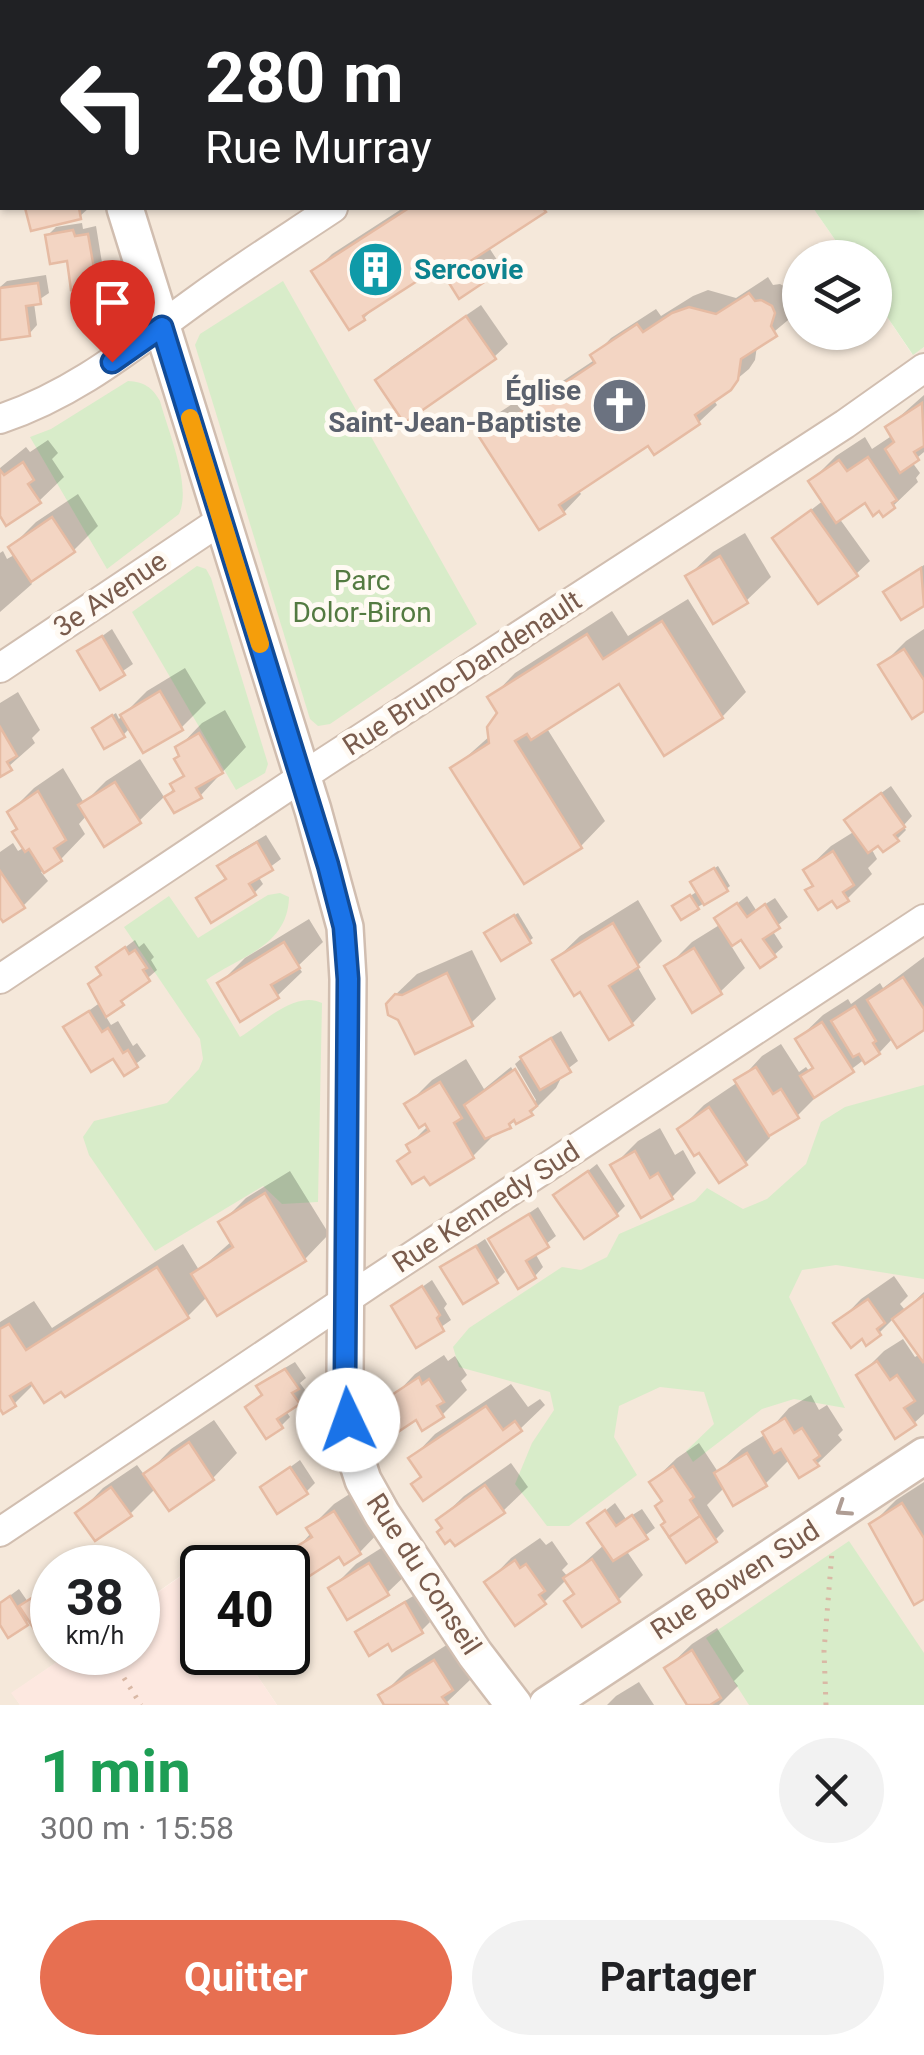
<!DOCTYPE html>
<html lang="fr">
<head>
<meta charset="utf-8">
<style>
  body { margin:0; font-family:Roboto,sans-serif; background:#f2f2f2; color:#202124; height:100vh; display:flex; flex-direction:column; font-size:38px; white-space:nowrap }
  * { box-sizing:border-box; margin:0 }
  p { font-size:32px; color:#757577 }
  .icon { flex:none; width:55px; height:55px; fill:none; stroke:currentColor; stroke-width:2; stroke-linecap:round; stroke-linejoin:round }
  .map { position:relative; height:1705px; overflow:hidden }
  .side { display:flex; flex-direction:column; background:#fff; flex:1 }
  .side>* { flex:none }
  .banner { position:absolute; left:0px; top:0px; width:925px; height:210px; box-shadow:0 2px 8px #0004; background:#202124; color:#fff; overflow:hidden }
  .fabs { position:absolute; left:782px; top:240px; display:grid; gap:20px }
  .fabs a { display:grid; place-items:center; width:110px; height:110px; border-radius:50%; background:#fff; box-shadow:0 2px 8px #0004; font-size:50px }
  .speed { position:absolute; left:30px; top:1545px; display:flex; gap:20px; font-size:50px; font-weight:700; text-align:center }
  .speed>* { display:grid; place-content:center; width:130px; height:130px; border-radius:50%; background:#fff; box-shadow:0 2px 8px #0004; line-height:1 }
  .speed small { font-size:25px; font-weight:400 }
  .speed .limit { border:5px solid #111; border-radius:15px; background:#fff; color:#111 }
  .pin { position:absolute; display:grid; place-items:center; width:85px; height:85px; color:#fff; margin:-102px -42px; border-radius:50% 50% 50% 0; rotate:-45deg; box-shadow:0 0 10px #0007 }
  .pin .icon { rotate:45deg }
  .me { position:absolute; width:110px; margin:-55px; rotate:357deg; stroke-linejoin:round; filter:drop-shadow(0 0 8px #0008) }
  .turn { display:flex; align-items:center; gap:35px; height:210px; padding:0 40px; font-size:45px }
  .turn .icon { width:130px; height:130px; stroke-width:2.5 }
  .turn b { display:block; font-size:70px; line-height:85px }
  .round { display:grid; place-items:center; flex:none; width:105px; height:105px; border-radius:52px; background:#f2f2f2 }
  .headline { display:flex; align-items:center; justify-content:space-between; height:170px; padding:0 40px }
  h1 { font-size:60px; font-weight:700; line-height:75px; color:#1e9e55 }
  .button { display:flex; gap:20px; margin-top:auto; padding:20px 40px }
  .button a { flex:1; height:115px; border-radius:60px; background:#e76f51; color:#fff; font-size:40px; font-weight:700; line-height:115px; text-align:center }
  .button a+a { background:#f2f2f2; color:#202124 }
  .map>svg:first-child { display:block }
</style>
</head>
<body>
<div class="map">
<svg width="924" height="1705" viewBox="0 0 924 1705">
  <rect width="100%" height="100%" fill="#fdf6ec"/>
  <polygon fill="#f5e8da" points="0,0 701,0 2,2 2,208 813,208 847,257 800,258 800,332 875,332 875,299 912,354 924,347 924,1705 277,1705 242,1653 288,1652 288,1568 202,1568 202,1595 186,1572 138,1606 138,1568 52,1568 52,1652 70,1653 12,1693 20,1705 0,1705"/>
  <polygon fill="#fde8e0" points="187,1572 202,1595 202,1652 242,1653 277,1705 20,1705 11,1693 70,1653 138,1652 138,1606"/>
  <g fill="#d8ecc9">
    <polygon points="701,0 924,0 924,347 913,355 875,299 875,258 847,257 813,208 922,208 922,2 697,2"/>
    <polygon points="283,281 477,624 330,724 318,726 310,719 195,345 200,334"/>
    <path d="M128,381C144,382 152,387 160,401C168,431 192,486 179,514L107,569L30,437L51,429Z"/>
    <polygon points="197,566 206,569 211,578 268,764 265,773 236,790 132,612"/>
    <path d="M280,893L289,897C288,946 241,956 206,980L240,1037C263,1023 295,990 322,1003L318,1202L282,1204L263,1186L155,1251L89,1155L83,1137L94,1121L167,1103L199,1069L203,1059L200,1039L124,927L169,896L198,938L268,895Z"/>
    <polygon points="924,1085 924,1279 836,1265 802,1270 789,1297 845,1408 794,1399 762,1409 693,1462 686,1451 714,1424 704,1392 660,1387 619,1406 614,1437 637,1475 569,1526 547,1526 515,1484 532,1443 554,1410 550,1392 459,1367 453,1347 469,1328 562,1267 581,1270 607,1257 619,1234 695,1201 707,1188 743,1209 767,1199 806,1164 821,1122 845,1107"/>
    <polygon points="849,1541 924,1653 924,1705 749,1705 706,1638"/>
  </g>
  <g fill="#0003">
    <polygon points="190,0 188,2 118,1 119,0"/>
    <polygon points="453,0 550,0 450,2"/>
    <polygon points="28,208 89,208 80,216 33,228"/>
    <polygon points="403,208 547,208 488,246 499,263 482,281 440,264 378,304 364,318 314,272 332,254"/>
    <polygon points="82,223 83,229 96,226 104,275 95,284 47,236 56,227"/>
    <polygon points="46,275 49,293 34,303 37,325 29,334 0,338 0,287 7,281"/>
    <polygon points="768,277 773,285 780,284 789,289 792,294 788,307 793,316 757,346 755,360 749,369 713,399 717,405 699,422 649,442 578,489 581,494 564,512 540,527 479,432 497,414 520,399 525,406 596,359 594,356 611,338 656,309 661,316 693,296 708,290 736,298"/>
    <polygon points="481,305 508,344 494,357 378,381 391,367"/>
    <polygon points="924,395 924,452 912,462 920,473 916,478 918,482 893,506 866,500 839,518 870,561 856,574 775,538 824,500 811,481 836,456 865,437 872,449 893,435 888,427"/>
    <polygon points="48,440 58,453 52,459 64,477 39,501 0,511 0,468 26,447 30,452"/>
    <polygon points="78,494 98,526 74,550 29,580 32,584 0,612 0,553 3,551 7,559 16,554 11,547 36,522"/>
    <polygon points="745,533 771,577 746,601 688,576 713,552"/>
    <polygon points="924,565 924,603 902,617 886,592"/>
    <polygon points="688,599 746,692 722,717 620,681 546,727 605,821 581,846 525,881 454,768 491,735 500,713 491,698 515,673 612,611 628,636"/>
    <polygon points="112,629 133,664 101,686 80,652"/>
    <polygon points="924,629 924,708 881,666 906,641"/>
    <polygon points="185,668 206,703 181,728 130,728 123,735 98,724 116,713 119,719 147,691"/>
    <polygon points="18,692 40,730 32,738 35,743 0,774 0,703"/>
    <polygon points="225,710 246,747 200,796 167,797 185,773 178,748 202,723"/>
    <polygon points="140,759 164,797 139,821 87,815 79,824 85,834 61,859 41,872 48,881 23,906 0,916 0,852 13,843 18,851 25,847 20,828 10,812 34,788 63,768 84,803 106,781"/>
    <polygon points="891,786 912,816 903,826 906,830 897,839 879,842 871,848 877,859 868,868 872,874 847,899 815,884 806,870 831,846 855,831 856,811"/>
    <polygon points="266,835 281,859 258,876 263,884 254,893 199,898 227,877 221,866 229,857"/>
    <polygon points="718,866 730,886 726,889 698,907 679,903 698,891 697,879"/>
    <polygon points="747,896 756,910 775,898 788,917 772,930 783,947 774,955 741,936 730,944 745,968 720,992 667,967 692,942 721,924 717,919"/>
    <polygon points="638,900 662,941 637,966 656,999 632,1024 581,989 555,960 580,936"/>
    <polygon points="518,913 533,938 529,941 491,929"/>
    <polygon points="309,919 323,942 298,966 302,972 277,996 220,983 245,958"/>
    <polygon points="135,940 139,947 144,943 154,957 151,960 157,970 105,1015 111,1025 118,1021 133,1046 137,1043 146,1056 124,1073 113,1055 66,1027 101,1002 103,973 99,967"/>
    <polygon points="472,950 496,999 471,1023 391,999 417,974"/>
    <polygon points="924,957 924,1027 894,1037 879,1053 865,1059 822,1091 797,1116 768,1134 770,1138 745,1163 700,1149 680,1129 704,1105 738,1082 762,1056 781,1044 799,1072 806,1067 809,1071 814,1065 798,1039 823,1015 848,999 851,1004 880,983 883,988"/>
    <polygon points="561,1031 578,1061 558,1076 560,1080 556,1088 531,1113 499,1130 473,1156 430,1182 425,1173 400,1161 411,1150 409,1145 428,1126 408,1104 432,1080 466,1059 484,1089 511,1067 533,1104 536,1100 515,1064 532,1049"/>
    <polygon points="660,1128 675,1155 683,1150 696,1173 672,1197 613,1166 638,1141"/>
    <polygon points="597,1164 625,1206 617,1214 557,1195"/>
    <polygon points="290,1171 329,1234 305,1259 218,1313 208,1296 188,1316 35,1383 14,1404 0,1405 0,1322 34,1301 52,1328 183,1244 199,1270 232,1241 221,1223 246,1198"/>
    <polygon points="538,1207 556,1236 535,1253 543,1267 535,1276 491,1239"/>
    <polygon points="485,1239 505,1272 496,1281 444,1267"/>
    <polygon points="894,1276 908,1296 900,1304 905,1310 924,1292 924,1414 914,1423 859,1376 884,1351 903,1339 915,1357 920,1354 894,1318 879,1333 863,1336 837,1324 861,1299"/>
    <polygon points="432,1280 447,1304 444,1308 451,1320 417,1344 394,1307"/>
    <polygon points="444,1355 448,1361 455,1356 467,1375 461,1381 467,1390 442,1415 374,1417 415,1374"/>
    <polygon points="295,1362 306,1378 300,1383 308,1394 286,1411 290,1417 281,1426 248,1407 264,1394 259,1387 268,1378"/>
    <polygon points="511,1384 528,1407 540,1399 545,1405 520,1429 423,1475 411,1459 435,1434"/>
    <polygon points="811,1395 819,1410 827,1405 843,1430 838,1435 842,1440 817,1464 790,1459 765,1484 725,1487 707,1505 724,1531 715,1540 668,1522 664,1500 652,1482 677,1458 699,1443 718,1472 742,1449 766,1434 789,1408"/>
    <polygon points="214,1420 237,1453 213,1478 169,1508 156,1488 130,1514 79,1513 103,1488 137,1465 145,1476 171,1449"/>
    <polygon points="300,1460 315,1483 306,1492 263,1487"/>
    <polygon points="511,1463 528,1487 503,1511 445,1528 439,1520 464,1496"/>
    <polygon points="924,1482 924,1596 872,1524 896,1500"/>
    <polygon points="359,1488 384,1527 360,1552 344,1562 340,1554 288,1587 288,1568 279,1568 312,1532 310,1528 334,1504"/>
    <polygon points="615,1503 626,1519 642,1509 655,1528 626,1550 643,1575 618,1600 576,1592 567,1579 544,1602 487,1583 511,1558 540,1538 546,1545 552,1541 568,1564 562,1570 568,1577 605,1544 590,1523"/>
    <polygon points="394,1540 412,1569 387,1593 331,1589 356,1564"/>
    <polygon points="235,1561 239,1568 223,1568"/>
    <polygon points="52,1579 52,1622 39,1631 31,1619 9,1634 0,1621 0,1603 19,1589 28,1602"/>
    <polygon points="415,1595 430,1622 421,1631 389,1641 358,1632 366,1624"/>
    <polygon points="717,1628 744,1671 734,1681 738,1686 719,1705 690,1705 667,1668 692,1644"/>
    <polygon points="459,1637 476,1664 467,1672 471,1679 446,1703 387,1705 381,1696 406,1671"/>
    <polygon points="639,1682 654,1705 607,1705 616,1696"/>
  </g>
  <g fill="#f3d5c3" stroke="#e6bba3" stroke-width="2.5">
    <polygon points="175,0 176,2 115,1 116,0"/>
    <polygon points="452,0 489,0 491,2 448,2"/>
    <polygon points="0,109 2,109 1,161 0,155"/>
    <polygon points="25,208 79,208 81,219 31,231"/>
    <polygon points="409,208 543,208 546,212 469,262 483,283 459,299 439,267 363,316 365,320 349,330 311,271"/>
    <polygon points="73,230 75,236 88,234 97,286 71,290 67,261 50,264 45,235"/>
    <polygon points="38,283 41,304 26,306 30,336 0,340 0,288"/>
    <polygon points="749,293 755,301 761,300 772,306 775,313 771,326 777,336 741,359 738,380 731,390 695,415 700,424 654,455 648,446 559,505 565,514 539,530 476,432 501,415 506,422 595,363 590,355 637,324 643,332 672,313 689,307 716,314"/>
    <polygon points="466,316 496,359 404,423 375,380"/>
    <polygon points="922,403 924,446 914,452 919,460 900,473 885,449 894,442 885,427"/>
    <polygon points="868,457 897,500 892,503 895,508 883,517 879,511 873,516 865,503 836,523 808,481 839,460 847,471"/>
    <polygon points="23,462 34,480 28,484 41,503 6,526 0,516 0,470 4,475"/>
    <polygon points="811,510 858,576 818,604 772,538"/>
    <polygon points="52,517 75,552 31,582 8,547"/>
    <polygon points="720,556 748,603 713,624 685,576"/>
    <polygon points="921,568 924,606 901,620 883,592"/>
    <polygon points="662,621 723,718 664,756 619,684 531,740 527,734 515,741 582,848 524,884 450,768 489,743 487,727 497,713 487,697 587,634 603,659"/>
    <polygon points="102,636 125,675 100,690 77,651"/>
    <polygon points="904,649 924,680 924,711 912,719 878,665"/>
    <polygon points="160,691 183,730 143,753 120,715"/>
    <polygon points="112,715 125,737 104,749 92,728"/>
    <polygon points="0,727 17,756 7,762 12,770 0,777"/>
    <polygon points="199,733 223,773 196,788 202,798 174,813 164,797 174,791 170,784 184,776 174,759 179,756 175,747"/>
    <polygon points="115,782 141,823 104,847 78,805"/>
    <polygon points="38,791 66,840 54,848 62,861 44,873 29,849 25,852 12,832 17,829 7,812"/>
    <polygon points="881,793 905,827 894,835 899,841 883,852 878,846 868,853 844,820"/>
    <polygon points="257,842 273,870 249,884 256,895 211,923 196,898 226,879 217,866"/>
    <polygon points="833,851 854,885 843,892 849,901 837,908 832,901 818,910 805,890 813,886 803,870"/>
    <polygon points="714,868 728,891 704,905 690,882"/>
    <polygon points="0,871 25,908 3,922 0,918"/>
    <polygon points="690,895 699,909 681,920 672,906"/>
    <polygon points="737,903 747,917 765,904 780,928 763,939 776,957 760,968 741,940 732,946 714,918"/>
    <polygon points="514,915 531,943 501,961 484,933"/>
    <polygon points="613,923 639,967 609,986 633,1025 609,1040 580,992 574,996 552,960"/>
    <polygon points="284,942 300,968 271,985 279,998 240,1022 217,983"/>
    <polygon points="125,947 129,954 135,950 147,968 143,970 150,981 121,1001 124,1005 106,1017 88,984 101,975 96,967"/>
    <polygon points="694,948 722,994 692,1013 664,966"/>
    <polygon points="447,973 473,1026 415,1054 398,1020 388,1015 386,1004 395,994 402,995"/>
    <polygon points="903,977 924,1009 924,1030 897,1048 867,1000"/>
    <polygon points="855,1006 876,1041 873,1043 880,1054 865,1064 859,1054 853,1057 831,1021"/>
    <polygon points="89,1011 102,1032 108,1028 123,1053 128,1050 138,1067 124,1076 113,1059 91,1072 63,1027"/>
    <polygon points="822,1022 854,1072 814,1098 800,1076 813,1068 795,1039"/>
    <polygon points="551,1038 571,1072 540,1090 520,1057"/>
    <polygon points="756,1067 773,1094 781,1089 799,1118 769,1136 734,1080"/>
    <polygon points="515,1069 537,1106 530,1111 533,1115 516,1124 514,1120 509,1124 511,1128 485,1139 464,1105"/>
    <polygon points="440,1082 462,1118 454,1123 474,1158 430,1185 424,1177 412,1184 397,1161 410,1152 406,1145 429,1131 425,1124 419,1128 404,1104"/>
    <polygon points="709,1107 747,1165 719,1183 699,1153 694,1156 677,1129"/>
    <polygon points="635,1151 650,1178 658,1173 673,1199 641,1218 610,1165"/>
    <polygon points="588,1171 618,1216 584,1239 553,1195"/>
    <polygon points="265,1193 306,1261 217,1316 191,1274 233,1247 218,1222"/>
    <polygon points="529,1214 549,1247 526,1261 536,1278 518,1289 488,1239"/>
    <polygon points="476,1246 498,1283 463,1304 440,1267"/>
    <polygon points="157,1267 189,1318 65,1397 61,1392 44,1403 31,1383 10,1396 16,1406 3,1414 0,1409 0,1329 9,1324 26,1350"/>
    <polygon points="422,1286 440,1315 437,1318 444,1331 416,1348 391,1306"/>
    <polygon points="924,1295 924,1361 923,1362 892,1319"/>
    <polygon points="868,1299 885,1323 877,1329 881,1335 866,1346 862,1339 851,1348 833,1323"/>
    <polygon points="877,1361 890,1380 897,1375 915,1401 904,1408 916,1425 895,1439 856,1375"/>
    <polygon points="285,1369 299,1389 292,1393 300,1404 277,1419 283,1428 266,1439 245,1407 262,1395 256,1386"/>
    <polygon points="419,1377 422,1384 429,1379 444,1402 437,1406 444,1417 422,1431 416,1420 386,1440 371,1417 391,1404 387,1398"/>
    <polygon points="486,1406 503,1430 515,1421 522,1431 423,1501 411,1484 421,1477 408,1458"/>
    <polygon points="785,1418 794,1433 802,1428 820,1456 814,1460 819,1466 799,1478 781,1449 774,1453 762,1432"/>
    <polygon points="189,1442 214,1480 169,1511 143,1474"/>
    <polygon points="747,1453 767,1486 733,1506 714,1473"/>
    <polygon points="673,1466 694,1497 690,1500 700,1516 669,1537 661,1525 665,1522 655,1506 662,1501 649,1482"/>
    <polygon points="290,1467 308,1494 277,1514 260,1487"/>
    <polygon points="485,1485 505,1513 455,1546 450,1540 445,1544 437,1532 442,1528 436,1520"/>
    <polygon points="111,1487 132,1516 95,1541 75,1513"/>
    <polygon points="902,1503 924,1538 924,1599 914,1605 869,1524"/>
    <polygon points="605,1510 616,1526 632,1515 648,1539 613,1561 587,1523"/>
    <polygon points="334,1511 361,1554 344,1565 339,1557 288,1590 288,1568 278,1568 288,1561 285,1557 293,1552 291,1550 312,1537 306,1528"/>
    <polygon points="700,1516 717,1542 686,1563 669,1537"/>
    <polygon points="592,1559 620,1602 582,1627 564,1601 574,1594 563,1578"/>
    <polygon points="515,1560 520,1568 526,1564 545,1591 539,1595 546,1604 515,1626 484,1582"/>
    <polygon points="369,1563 389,1595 347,1620 328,1588"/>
    <polygon points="44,1590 52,1604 52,1625 38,1635 19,1606"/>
    <polygon points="10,1596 28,1625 8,1638 0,1625 0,1603"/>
    <polygon points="405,1602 423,1633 392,1651 388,1644 369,1656 355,1632"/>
    <polygon points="692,1650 721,1698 710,1705 687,1705 664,1668"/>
    <polygon points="434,1660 453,1690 442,1697 448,1705 384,1705 378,1695"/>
  </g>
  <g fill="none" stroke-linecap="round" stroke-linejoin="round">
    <defs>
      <g id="minor">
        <polyline points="637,2 641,0"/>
        <polyline points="0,77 2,77"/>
        <path d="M0,419C76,394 134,345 198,299C242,267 288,238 333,208"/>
        <polyline points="0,668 220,521"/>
        <polyline points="0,979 323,763 845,424 924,368"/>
        <polyline points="0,1532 374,1281 924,919"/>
      </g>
      <g id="tertiary">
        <polyline points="61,0 62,2"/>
        <polyline points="125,208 313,810 345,927 348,979 345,1377 353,1449 363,1480 382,1514 475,1654 514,1705"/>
        <polyline points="547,1705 924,1456"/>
      </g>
    </defs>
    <use href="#minor" stroke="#d1beb0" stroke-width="32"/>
    <use href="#tertiary" stroke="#d1beb0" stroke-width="40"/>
    <g stroke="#d9b8a5" stroke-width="5" stroke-dasharray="2.5 8" stroke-linecap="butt">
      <polyline points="922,202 924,202"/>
      <polyline points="124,1678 141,1705"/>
      <polyline points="826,1705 824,1651 832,1552"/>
    </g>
    <use href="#minor" stroke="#fff" stroke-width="28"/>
    <use href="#tertiary" stroke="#fff" stroke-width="35"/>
  </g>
  <defs><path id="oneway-chevron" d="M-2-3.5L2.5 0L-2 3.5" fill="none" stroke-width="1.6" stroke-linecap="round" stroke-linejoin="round" transform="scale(2.5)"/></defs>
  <use stroke="#af9d94" href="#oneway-chevron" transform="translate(843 1509) rotate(147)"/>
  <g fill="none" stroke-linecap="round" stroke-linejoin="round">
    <defs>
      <polyline id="route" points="112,362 162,327 328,865 344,927 348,979 345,1377 348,1420"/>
    </defs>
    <use href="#route" stroke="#114b97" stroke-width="25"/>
    <use href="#route" stroke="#1a73e8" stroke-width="18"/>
    <polyline stroke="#f59e0b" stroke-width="18" points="190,418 260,644"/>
  </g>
  <defs>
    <symbol id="building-disc" viewBox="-11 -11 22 22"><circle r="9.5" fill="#0f9aa8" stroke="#fffaf3"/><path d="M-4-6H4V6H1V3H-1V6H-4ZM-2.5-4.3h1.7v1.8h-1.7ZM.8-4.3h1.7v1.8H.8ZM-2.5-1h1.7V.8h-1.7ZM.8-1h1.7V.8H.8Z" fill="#fff"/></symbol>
    <symbol id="church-disc" viewBox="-11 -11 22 22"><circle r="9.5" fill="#6b7280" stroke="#fffaf3"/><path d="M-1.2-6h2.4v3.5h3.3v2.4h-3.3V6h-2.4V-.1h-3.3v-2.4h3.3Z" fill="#fff"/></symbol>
  </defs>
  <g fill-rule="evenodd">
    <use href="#building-disc" x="344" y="238" width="63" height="63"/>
    <use href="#church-disc" x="588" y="374" width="63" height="63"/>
  </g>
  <g text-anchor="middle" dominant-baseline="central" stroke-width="10" stroke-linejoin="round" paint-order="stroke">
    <g font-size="28" font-weight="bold" fill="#0d838f" stroke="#fffaf3" text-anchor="start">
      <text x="414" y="269">Sercovie</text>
    </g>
    <g font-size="28" font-weight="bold" fill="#5b616d" stroke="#fffaf3" text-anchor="end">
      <text x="581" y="390">Église<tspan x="581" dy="32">Saint-Jean-Baptiste</tspan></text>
    </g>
    <g font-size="28" fill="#537a41" stroke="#fffaf3">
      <text x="362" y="580">Parc<tspan x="362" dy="32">Dolor-Biron</tspan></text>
    </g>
    <g font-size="28" fill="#7a5c4d" stroke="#fffaf3">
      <text transform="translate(110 594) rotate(-34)">3e Avenue</text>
      <text transform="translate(462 673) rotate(-33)">Rue Bruno-Dandenault</text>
      <text transform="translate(486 1207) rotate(-33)">Rue Kennedy Sud</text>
      <text transform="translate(424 1574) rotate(57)">Rue du Conseil</text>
      <text transform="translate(735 1580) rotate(-33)">Rue Bowen Sud</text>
    </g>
  </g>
</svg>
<div class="fabs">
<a><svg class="icon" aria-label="layers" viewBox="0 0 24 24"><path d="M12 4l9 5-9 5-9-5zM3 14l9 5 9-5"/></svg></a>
</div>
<div class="speed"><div>38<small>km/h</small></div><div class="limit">40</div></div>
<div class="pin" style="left:112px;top:362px;background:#d93025"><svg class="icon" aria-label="arrive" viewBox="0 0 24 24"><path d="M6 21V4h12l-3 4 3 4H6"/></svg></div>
<svg class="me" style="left:348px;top:1420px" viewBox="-20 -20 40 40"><circle r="19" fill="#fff"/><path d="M0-13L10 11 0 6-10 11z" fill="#1a73e8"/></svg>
<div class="banner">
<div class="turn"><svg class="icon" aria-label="left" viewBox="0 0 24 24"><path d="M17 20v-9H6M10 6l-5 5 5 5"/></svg><div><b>280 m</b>Rue Murray</div></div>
</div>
</div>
<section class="side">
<div class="headline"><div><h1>1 min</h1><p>300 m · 15:58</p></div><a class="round"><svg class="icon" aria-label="close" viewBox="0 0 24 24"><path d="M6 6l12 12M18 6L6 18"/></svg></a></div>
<div class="button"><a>Quitter</a><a>Partager</a></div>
</section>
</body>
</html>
